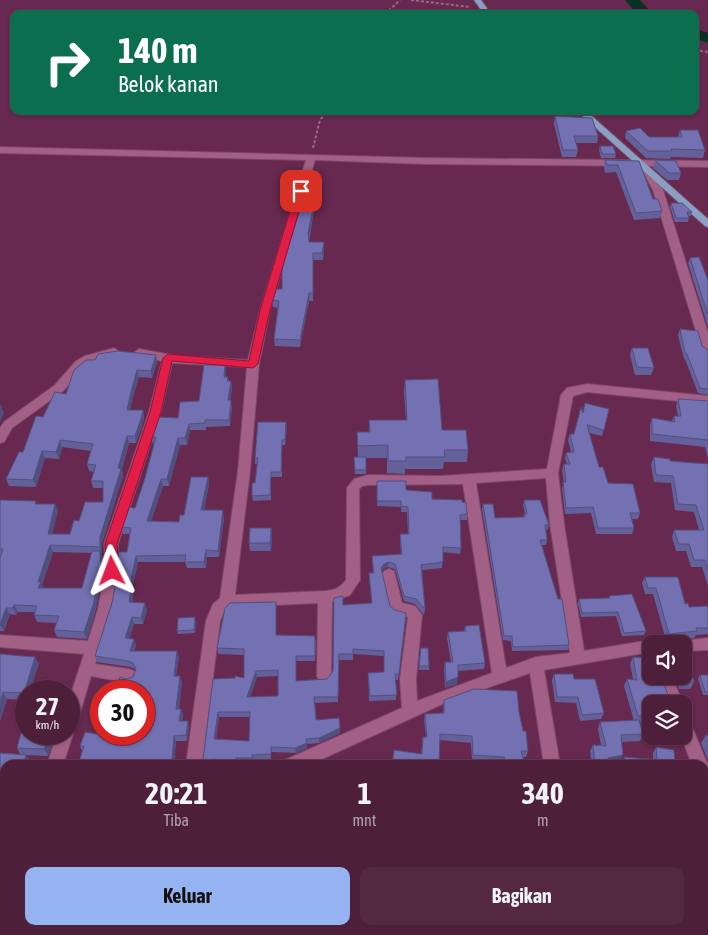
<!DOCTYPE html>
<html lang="id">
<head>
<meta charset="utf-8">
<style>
  body { margin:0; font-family:"Asap Condensed",sans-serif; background:#542742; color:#f1f3f6; height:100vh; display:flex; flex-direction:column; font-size:19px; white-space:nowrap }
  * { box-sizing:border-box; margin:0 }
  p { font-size:16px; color:#b3a2af }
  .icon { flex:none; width:28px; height:28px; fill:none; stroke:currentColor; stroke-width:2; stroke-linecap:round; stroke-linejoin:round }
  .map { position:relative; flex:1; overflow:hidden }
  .drawer { position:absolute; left:0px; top:760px; width:709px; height:175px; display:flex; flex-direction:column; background:#4d1f3b; border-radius:15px 15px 0 0; box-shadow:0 1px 4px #0004,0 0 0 1px #643d55 }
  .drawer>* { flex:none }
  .top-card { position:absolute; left:10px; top:10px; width:689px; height:105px; border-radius:10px; box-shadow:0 1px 4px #0004,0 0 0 1px #643d55; background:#0b6e4f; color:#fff; overflow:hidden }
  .buttons { position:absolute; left:642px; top:635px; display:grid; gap:10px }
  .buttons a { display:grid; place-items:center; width:50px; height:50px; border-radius:10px; background:#4d1f3b; box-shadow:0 1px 4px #0004,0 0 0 1px #643d55; font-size:25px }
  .speed { position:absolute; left:15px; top:680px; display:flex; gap:10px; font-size:25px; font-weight:700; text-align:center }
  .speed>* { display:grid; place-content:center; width:65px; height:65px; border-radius:50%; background:#4d1f3b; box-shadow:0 1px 4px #0004,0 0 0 1px #643d55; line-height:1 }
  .speed small { font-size:12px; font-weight:400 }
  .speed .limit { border:8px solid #d22; background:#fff; color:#111 }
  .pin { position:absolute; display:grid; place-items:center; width:42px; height:42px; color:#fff; margin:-21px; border-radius:10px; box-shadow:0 2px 8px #0006 }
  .me { position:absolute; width:55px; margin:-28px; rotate:357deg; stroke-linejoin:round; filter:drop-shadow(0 0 4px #0008) }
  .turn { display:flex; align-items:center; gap:18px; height:105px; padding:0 25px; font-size:22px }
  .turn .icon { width:65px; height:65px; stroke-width:2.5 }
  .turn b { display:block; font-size:35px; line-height:42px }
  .eta { display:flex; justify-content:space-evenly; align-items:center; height:85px; text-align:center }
  .eta b { font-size:30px; font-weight:700; line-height:35px }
  .action { display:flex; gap:10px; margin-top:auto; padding:10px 25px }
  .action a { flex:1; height:58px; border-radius:10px; background:#95b2f1; color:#111; font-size:20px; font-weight:700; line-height:58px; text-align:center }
  .action a+a { background:#542742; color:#f1f3f6 }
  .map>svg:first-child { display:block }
</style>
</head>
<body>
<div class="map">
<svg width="708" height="935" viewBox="0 0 708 935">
  <rect width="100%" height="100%" fill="#67294f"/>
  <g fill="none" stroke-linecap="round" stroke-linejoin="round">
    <g fill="#083223" fill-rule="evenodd">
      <polygon points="625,0 640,0 653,14 637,14"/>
      <polygon points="695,29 708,33 708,43 695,39"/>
    </g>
    <defs>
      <g id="minor">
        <path d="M0,147L426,158L708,161V167L648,166L663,190L708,333V355L702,351L653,190L641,168L642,166L426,164L315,160L270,310L259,364L250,471L235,595L325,591C335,590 340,588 346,580L347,488L354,479L368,475L441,476L547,469L561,395L567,388L587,384L708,396V404L587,392L573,396L558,473L564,524L584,651L651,640L657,644H651V652L544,670L560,765H544L530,673L449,701L309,765H283L285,760L402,708L400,679L408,617L395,614L391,610L382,575L384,571L389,569L394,571L402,603L415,606L422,615L416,679L417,701L492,673L463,484L368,485L362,486L359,489L360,580L350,595L332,602L331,676L329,681L324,683L319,681L317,676L318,603L230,607L224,612L220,621L202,765H186L206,621L213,604L220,598L238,471L247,367L172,363L161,412L118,544L119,571L112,609L95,664L129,669L134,671L136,676L134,681L129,683L91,676L77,723L74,728L71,729L73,734L63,765H47L57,734H69V700L84,654L0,647V635L88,641L98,609L105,571L104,544L149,412L162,361L135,356L133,353L139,349L178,356L248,360L260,310L306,160L0,153ZM546,478L550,524L570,653L536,657L506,668L476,483Z"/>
        <polygon points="114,348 120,352 118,355 93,362 84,367 63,391 12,428 4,442 0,443 0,428 4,422 55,385 76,361 85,356"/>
        <polygon points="708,638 708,650 684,651 684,644 677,644 679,641"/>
        <polygon points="657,676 672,676 683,704 667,704"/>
        <polygon points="684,718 689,720 708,765 708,792 704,790 704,765 692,765 681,736 684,736"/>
        <polygon points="5,797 5,813 0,814 0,798"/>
        <polygon points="708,839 708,857 704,859 704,841"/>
        <polygon points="704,876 708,878 708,903 704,901"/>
        <rect x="157" y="930" width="18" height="5"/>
        <polygon points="263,930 281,930 280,935 262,935"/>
        <rect x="395" y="930" width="18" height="5"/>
      </g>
      <g id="major">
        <polygon points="474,0 481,0 491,14 484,14"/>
        <polygon points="577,111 586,111 708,219 708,227 705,226"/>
      </g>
    </defs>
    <use href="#minor" stroke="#7c4869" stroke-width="2"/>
    <use href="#major" stroke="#7c4869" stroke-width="2"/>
    <g stroke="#9b6786" stroke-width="2" stroke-dasharray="3 2" stroke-linecap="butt">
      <polyline points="411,0 470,7"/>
      <polyline points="385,14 400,0"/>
      <polyline points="695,50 708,52"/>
      <polyline points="313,148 320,120 327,111"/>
    </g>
    <use href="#minor" fill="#a36087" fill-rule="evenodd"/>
    <use href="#major" fill="#89a0c2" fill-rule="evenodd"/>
  </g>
  <g fill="#64619a" fill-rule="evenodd">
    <polygon points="555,116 598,136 597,143 576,143 578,150 576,157 562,157 554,124"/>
    <polygon points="680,130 705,150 703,158 671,157 670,159 646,158 625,138 626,131 649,137 678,137"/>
    <polygon points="600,146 616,154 615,158 601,158 599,150"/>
    <polygon points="605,160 639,161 653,199 662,211 660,218 634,220 616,172 605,173 604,168"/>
    <polygon points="655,160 681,173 679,180 667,180 653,168"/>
    <polygon points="314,203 314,210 309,242 324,249 323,260 313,260 313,301 309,301 300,347 275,346 274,339 278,308 273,307 272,300 282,289"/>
    <polygon points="671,203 692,212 691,216 688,216 689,218 688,222 675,222 670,207"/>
    <polygon points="690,258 708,280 708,327 688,263"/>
    <polygon points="680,329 708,350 708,395 698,393 685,359 684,359 678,335"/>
    <polygon points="632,348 654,368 651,375 635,375 630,355"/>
    <path d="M156,355L157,362L152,378L139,377L132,399L130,410H143L144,417L143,423L136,443H129L122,469L123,476L102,543V553H101L103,558V571L96,609L87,639L57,637L54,630L57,623L37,622L34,615L35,612H18L16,615L10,614L4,631H0V558L1,556H0V500L37,504L58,510L52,534H70L79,521L103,502V488H93L91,481L94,472L89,471L87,464L91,451L62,447L59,459L45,458L36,487L9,486L6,479L23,452L43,417L66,394L95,360ZM53,552L92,553L82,588H43L42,585Z"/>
    <polygon points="226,372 225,377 228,377 229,381 231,381 232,388 230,400 232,407 230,426 206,427 206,430 190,430 187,445 180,445 169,486 163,486 151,521 179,522 184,515 208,477 209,484 204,510 224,517 219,557 207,557 206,568 187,568 185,562 138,562 133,585 134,590 132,602 147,610 143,624 134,624 129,639 134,639 136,646 134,651 179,657 176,676 182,682 179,709 181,709 183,715 182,721 189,727 187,741 176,741 174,760 178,760 180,765 78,765 82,751 80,746 127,739 144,734 126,679 133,677 135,670 135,669 130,667 97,662 95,656 127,552 130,534 123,534 121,527 135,508 145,478 154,444 153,444 151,437 178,418 199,401"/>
    <polygon points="405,380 442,430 468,450 467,462 444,462 443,469 405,469 405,474 387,473 387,458 366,458 366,474 355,474 354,457 358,457 357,432 369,432 369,420 406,420 404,392"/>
    <polygon points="678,399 708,401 708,459 705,447 650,441 650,425 652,418 672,421 674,416 678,416 676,406"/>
    <polygon points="609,409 602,436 589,433 599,467 608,483 640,513 638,519 632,519 634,528 632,534 596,534 591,513 565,514 562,488 564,482 562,470 564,464 567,464 565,459 566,453 571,452 568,440 570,434 574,434 583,413"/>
    <polygon points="287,428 285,445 282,445 282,477 271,477 271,500 253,501 252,496 255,483 257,464 255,464 255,458"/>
    <polygon points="654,457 670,461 708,464 708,586 702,567 691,567 686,551 676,551 672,537 674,530 699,530 694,512 675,510 671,483 654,482 651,464"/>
    <path d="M377,481L406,490L432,499L462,502L467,514V520H460L461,548L460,554L443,552L442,568L422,570L425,609L424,615L415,604L404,601L395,569L388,567L383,569L381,572L390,606L406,618L398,680H395L396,700L369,701L368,673L384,672V656L353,654V660H339L338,702L315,703L316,720L340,733L319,743L307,744V748L296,753L271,752V759L253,760V763H237V765L213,764V765H197L203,760L213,679L244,678V655L218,654L217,648L276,602V635L316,641L315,661H296V681L327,679L333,671L343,605L372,603L369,579V573H373L372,556L401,555L400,540V534H408L407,512H401V507L377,506ZM278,676V696L250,697L257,677ZM219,717H250L249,741L216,740Z"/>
    <polygon points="524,500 549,525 547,530 546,530 547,540 546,545 542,545 569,645 568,650 512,651 511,641 503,640 482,509 483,504 495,518 523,517 524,514 525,514 523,505"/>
    <polygon points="271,528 272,535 271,551 250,551 249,543"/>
    <polygon points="645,577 689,607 708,606 708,634 696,635 694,638 666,640 653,594 645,594 642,583"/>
    <polygon points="609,596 646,631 644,635 622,636 616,616 581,617 578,603 579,599 609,598"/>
    <polygon points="196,621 195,633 178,634 177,631"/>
    <polygon points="465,626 485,663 484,669 458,671 457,684 445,688 444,668 445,662 451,662 447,638 448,632 464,631"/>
    <polygon points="421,648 429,666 429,670 419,670"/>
    <polygon points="0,654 35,657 39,664 26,691 26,700 7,699 0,721"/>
    <polygon points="633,657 669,698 674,699 672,704 651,704 651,722 640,722 643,734 640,741 621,742 620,761 609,764 609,765 592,765 590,751 593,745 601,745 598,729 600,722 634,721 624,686 627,679 633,679 630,664"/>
    <polygon points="554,674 574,679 604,713 601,719 580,721 576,703 555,702 552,680"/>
    <polygon points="700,675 708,675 708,695 703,695 698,679"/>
    <polygon points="677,676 684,676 694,682 690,689 679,689 675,679"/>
    <polygon points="444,700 519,712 528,751 526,757 523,757 525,765 503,765 503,763 472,761 471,743 440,740 421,754 423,737 426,737 424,720 425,714 443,713"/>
    <polygon points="56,734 48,756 26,755 30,761 5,765 5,787 0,787 0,753 20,754 17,748"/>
    <polygon points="706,735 708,735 708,760 701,743"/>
    <polygon points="656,747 675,765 622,765 622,763 624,757 653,759 653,753"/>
    <polygon points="599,930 636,930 637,935 600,935"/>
    <polygon points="662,930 699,930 701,935 664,935"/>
  </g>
  <g fill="#514f7d">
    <polygon points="314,203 314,210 308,241 308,233"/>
    <polygon points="324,242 324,249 323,260 322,253"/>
    <polygon points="309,293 309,301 300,347 300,340"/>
    <polygon points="156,355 157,362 152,378 151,371"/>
    <polygon points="225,365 226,372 225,384 224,377"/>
    <polygon points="137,370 139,377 128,417 127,410"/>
    <polygon points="231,381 232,388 229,407 228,400"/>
    <polygon points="231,400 232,407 230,426 229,420"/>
    <polygon points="0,403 4,413 0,422"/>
    <polygon points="143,410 144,417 143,423 136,443 135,436"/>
    <polygon points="286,422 287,428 285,445 285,440"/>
    <polygon points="189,424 190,430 187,445 185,438"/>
    <polygon points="127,436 129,443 122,469 123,476 102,543 102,553 100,547 100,537"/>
    <polygon points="178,438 180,445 169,486 167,479"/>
    <polygon points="60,440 62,447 59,459 56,452"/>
    <polygon points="42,451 45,458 36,487 33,480"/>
    <polygon points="208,477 209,484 203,517 201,510"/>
    <polygon points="161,479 163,486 149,528 147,521"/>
    <polygon points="55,504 58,510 51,541 48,534"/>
    <polygon points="223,510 224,517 219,557 218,551"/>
    <polygon points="271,528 272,535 271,551 270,543"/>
    <polygon points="50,545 53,552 42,585 43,588 38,588 38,582"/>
    <polygon points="206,550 207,557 206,568 204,562"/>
    <polygon points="100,551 103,558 103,571 96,609 87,639 84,632"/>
    <polygon points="136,556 138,562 133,585 134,590 131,608 129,602 130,584"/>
    <polygon points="389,562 388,567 383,569 380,574 381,568 384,564"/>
    <polygon points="145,603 147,610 143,624 141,618"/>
    <polygon points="14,605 18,612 16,615 13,608"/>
    <polygon points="6,608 10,614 4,631 0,625"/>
    <polygon points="132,617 134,624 127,645 125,638"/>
    <polygon points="195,617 196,621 195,633 194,630"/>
    <polygon points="134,639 136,646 132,657 130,651"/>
    <polygon points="177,651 179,657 175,683 174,676"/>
    <polygon points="35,657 39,664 30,691 26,691 26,697 24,693"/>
    <polygon points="256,671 257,677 248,702 247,697"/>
    <polygon points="180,676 182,682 178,715 176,709"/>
    <polygon points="458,677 457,684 445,688 446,682"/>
    <polygon points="3,692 7,699 0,721 0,702"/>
    <polygon points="181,709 183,715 181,727 179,721"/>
    <polygon points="218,712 219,717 215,745 214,739"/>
    <polygon points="188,721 189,727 187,741 186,735"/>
    <polygon points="340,728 340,733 319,743 319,738"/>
    <polygon points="50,734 56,734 48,756 44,749"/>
    <polygon points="174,736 176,741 174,765 172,760"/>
    <polygon points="307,743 307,748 296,753 295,748"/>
    <polygon points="26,755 30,761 28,765 23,765"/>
    <polygon points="623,755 620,761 605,765 608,758"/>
    <rect x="209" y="930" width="3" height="5"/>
    <polygon points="258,930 260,930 259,935 257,935"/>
  </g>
  <g fill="#7471b3" stroke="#514f7d" fill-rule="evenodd">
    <polygon points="555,116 592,118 598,136 574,136 578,150 563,150"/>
    <polygon points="640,128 649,137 682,137 680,130 698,130 705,150 671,149 672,151 648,151 626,131"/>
    <polygon points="600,146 613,146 616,154 602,154"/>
    <polygon points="605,160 639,161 653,199 658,199 662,211 636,213 618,165 607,165"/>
    <polygon points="655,160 676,161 681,173 669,173"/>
    <polygon points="302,202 314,203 308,233 309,242 324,242 322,253 313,253 313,293 309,293 300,340 274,339 279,301 272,300 275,289 282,289 282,267"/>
    <polygon points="671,203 682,203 692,212 687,212 689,218 676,218"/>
    <polygon points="699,257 708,280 708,315 690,258"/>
    <polygon points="680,329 698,331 702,346 708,350 708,389 700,388 687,354 685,353"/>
    <polygon points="632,348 648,348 654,368 637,367"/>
    <polygon points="118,351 156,355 151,371 137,370 131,392 127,410 143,410 142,416 135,436 127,436 118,468 121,469 100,537 100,547 50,545 38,582 41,582 38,588 82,588 92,551 100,551 101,564 94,602 84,632 54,630 59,616 34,615 37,606 14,605 13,608 6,608 0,625 0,558 3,549 0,549 0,500 36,501 35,504 55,504 48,534 70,534 74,520 79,521 85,502 103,502 103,481 91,481 96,465 87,464 93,444 60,440 56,452 42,451 33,480 6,479 19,452 23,452 36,416 43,417 55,392 66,394 74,370 86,360 95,360 98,354"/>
    <polygon points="204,365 225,365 224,377 228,377 227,381 231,381 228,400 231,400 229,420 205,420 205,423 189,424 185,438 178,438 167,479 161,479 147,521 179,522 180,515 184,515 191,477 208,477 201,510 223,510 218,551 206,550 204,562 185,562 186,555 136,556 130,584 132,584 129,602 145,603 141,618 132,617 125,638 134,639 130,651 177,651 174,676 180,676 176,709 181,709 179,721 188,721 186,735 174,736 172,760 178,760 177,765 78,765 84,746 80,746 85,732 127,739 128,734 144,734 144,691 115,691 120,677 126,679 133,677 136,669 133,663 128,661 95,656 112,603 119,565 118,552 127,552 131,528 121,527 128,507 135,508 145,478 156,437 151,437 158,417 178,418 180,402 199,401"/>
    <polygon points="438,379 442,430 466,430 468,450 444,450 445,457 406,457 406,461 388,461 388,445 358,446 357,432 370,432 369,420 407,420 405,380"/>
    <polygon points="678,399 708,401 708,442 708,440 652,434 652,418 675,422 674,416 681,416"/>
    <polygon points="585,403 609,409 604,430 587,425 599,467 603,467 608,483 633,484 640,513 630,513 634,528 598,528 593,507 566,508 563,482 566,482 564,464 570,464 566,453 574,452 570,434 574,434 581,407 583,413"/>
    <polygon points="258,422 286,422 285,440 282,440 281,472 271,472 270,495 252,496 252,483 255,483 258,458 255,458"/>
    <polygon points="354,457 366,457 366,470 355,470"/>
    <polygon points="654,457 670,459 670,461 708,464 708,570 705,560 694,560 689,544 679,544 674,530 704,530 696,505 678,504 673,476 656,475"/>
    <path d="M377,481H406V490L432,492V499L462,500V502L466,503L467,514L460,515L461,548L443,547V562L421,565L425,609L416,599L404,596L395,564L389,562L384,564L381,568L390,606L395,610L406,613L399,674H395L397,695L370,696L368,673L384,672V651L353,649V654H339L338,697H314L316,720L339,718L340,728L319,738L306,739L307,743L295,748L271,747V754L252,755V758H236L235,761L212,759L211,765H197V762L203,760L213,679L235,678V676L244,678V649L217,648L225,608L230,603L276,602V635L315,636V656H296V681L327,679L333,671L334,598L343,596V605L372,603L369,573H374L372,556L402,554L400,534H409L408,507L401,506V501H377ZM278,670V696L247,697L256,671ZM218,712H250L249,741L214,739Z"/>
    <polygon points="524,500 540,500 549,525 545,525 547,540 540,540 558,599 562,599 569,645 513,647 512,636 504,636 483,504 493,504 495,518 525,517 524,514 527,514"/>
    <polygon points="250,528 271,528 270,543 249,543"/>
    <polygon points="645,577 678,577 685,604 688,603 689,607 708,606 708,628 696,628 697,631 669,634 656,588 648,588"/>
    <polygon points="632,594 646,631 624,633 618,612 582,613 579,599 610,598 609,596"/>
    <polygon points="195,617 194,630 177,631 178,618"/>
    <polygon points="479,625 485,663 458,665 458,677 446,682 445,662 453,662 448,632 466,631 465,626"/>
    <polygon points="421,648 428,648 429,666 419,666"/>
    <polygon points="0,654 35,657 24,693 3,692 0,702"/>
    <polygon points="633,657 651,658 651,676 661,676 669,698 674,699 652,701 653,704 651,704 651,715 638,716 627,679 637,680"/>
    <polygon points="690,668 694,682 683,682 680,676 684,676 684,670"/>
    <polygon points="554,674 573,674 574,679 595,679 604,713 582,715 578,697 557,697"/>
    <polygon points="700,675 708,675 708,692 705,692"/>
    <polygon points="474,689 517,691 519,712 523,731 526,731 528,751 521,751 525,765 506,765 504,757 473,755 472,736 440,734 439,765 392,765 394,750 422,754 423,737 427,737 425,714 444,713 444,700"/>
    <polygon points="639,720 643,734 621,735 623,755 608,758 609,765 595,765 593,745 606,746 600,722"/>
    <polygon points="23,725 26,725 26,734 50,734 44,749 17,748"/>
    <polygon points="656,747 674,750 675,765 627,765 624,757 657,760"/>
    <polygon points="0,753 26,755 23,765 5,765 5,781 0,781"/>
    <polygon points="181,930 209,930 209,935 180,935"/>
    <polygon points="235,930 258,930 257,935 235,935"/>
    <polygon points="290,930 316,930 346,933 346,930 357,930 358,935 361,935 289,935"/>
    <polygon points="503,930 556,930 557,935 490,935 490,931 503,933"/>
    <polygon points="601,930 636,930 637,935 602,935"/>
    <polygon points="668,930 699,930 701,935 670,935"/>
    <polygon points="463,933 477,935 463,935"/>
  </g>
  <polygon fill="#e11d48" stroke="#92132f" points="301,188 305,191 270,310 258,364 253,368 172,361 161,412 117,544 119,571 117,574 108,574 105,544 150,412 163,358 168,354 249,361 260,310 296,191"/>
</svg>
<div class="buttons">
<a><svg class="icon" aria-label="sound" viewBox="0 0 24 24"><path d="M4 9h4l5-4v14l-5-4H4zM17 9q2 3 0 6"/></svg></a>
<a><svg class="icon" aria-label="layers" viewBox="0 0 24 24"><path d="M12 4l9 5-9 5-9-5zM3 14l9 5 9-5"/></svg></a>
</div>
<div class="speed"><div>27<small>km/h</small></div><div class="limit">30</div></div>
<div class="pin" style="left:301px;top:191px;background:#d93025"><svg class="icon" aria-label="arrive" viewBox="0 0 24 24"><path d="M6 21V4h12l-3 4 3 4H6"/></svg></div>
<svg class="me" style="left:112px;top:571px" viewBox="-20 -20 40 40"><path d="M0-17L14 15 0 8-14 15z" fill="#e11d48" stroke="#fff" stroke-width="4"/></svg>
<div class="top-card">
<div class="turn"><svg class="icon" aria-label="right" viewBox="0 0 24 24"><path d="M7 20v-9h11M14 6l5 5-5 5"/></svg><div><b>140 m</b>Belok kanan</div></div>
</div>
<section class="drawer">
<div class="eta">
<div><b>20:21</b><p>Tiba</p></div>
<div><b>1</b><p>mnt</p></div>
<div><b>340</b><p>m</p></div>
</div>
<div class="action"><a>Keluar</a><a>Bagikan</a></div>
</section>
</div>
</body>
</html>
